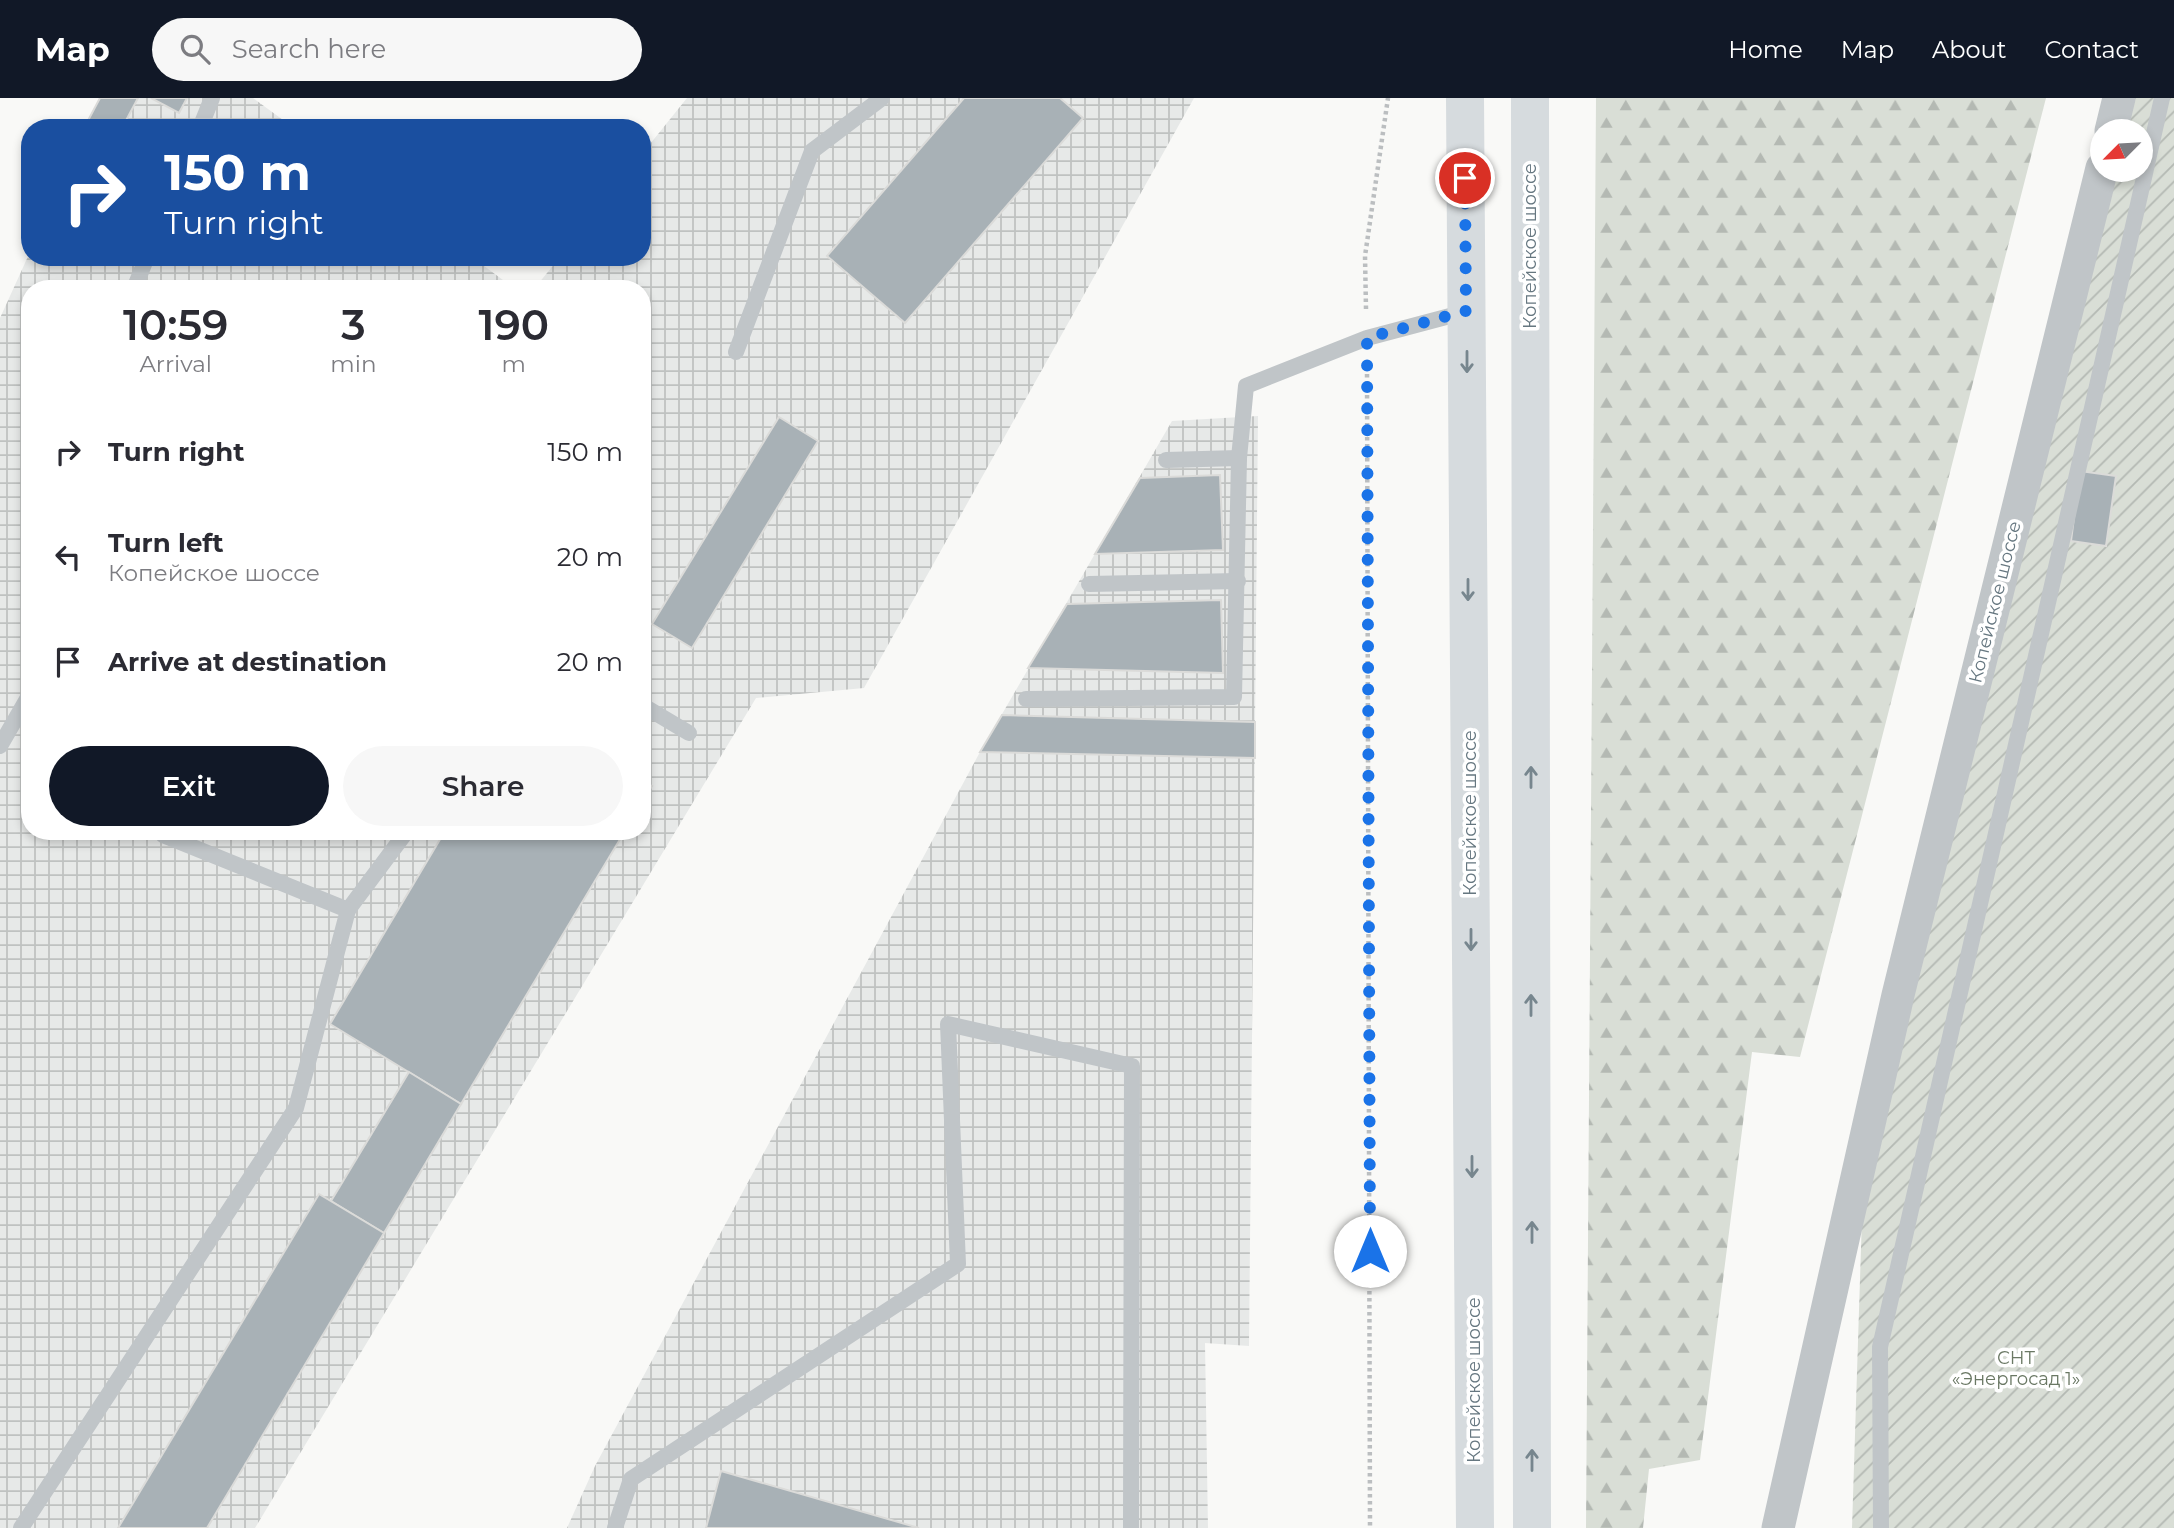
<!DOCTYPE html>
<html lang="en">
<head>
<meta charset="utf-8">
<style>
  body { margin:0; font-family:Montserrat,sans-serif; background:#f7f7f7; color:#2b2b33; height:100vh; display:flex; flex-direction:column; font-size:26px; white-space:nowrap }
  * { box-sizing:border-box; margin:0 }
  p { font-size:23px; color:#7c7c81 }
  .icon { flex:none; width:38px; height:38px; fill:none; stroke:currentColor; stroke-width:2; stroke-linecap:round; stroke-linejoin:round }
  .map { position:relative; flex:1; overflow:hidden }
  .drawer { position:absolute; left:21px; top:182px; width:630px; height:560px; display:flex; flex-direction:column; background:#fff; border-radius:28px; box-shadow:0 4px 10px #0003 }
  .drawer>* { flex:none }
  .hud { position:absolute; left:21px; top:21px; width:630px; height:147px; border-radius:28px; box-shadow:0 4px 10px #0003; background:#1a4fa0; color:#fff; overflow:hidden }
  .needle { width:46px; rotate:246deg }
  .buttons { position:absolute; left:2090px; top:21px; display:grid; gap:14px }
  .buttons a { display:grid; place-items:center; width:63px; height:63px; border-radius:50%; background:#fff; box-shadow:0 4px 10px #0003; font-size:35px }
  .pin { position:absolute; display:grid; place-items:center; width:60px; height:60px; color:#fff; margin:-30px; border:4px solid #fff; border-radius:50%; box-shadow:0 2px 7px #0007 }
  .me { position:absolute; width:77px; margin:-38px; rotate:0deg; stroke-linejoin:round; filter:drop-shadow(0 0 5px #0008) }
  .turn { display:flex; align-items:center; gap:24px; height:147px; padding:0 28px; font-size:32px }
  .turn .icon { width:91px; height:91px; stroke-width:2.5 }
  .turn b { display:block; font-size:49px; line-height:60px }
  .eta { display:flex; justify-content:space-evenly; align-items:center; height:119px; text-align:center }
  .eta b { font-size:42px; font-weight:600; line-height:49px }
  .primary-button { display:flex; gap:14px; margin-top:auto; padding:14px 28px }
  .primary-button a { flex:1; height:80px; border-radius:42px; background:#111827; color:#fff; font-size:28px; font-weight:600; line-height:80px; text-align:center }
  .primary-button a+a { background:#f7f7f7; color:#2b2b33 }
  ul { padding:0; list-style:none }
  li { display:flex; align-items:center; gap:21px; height:105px; padding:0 28px }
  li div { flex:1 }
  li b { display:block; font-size:26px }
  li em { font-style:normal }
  header { display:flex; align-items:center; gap:42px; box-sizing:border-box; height:98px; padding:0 35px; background:#111827; color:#fff }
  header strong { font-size:33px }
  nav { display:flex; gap:38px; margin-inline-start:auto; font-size:24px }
  .search { width:490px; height:63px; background:#f7f7f7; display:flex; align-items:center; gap:18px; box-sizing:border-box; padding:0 24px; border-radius:38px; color:#7c7c81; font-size:26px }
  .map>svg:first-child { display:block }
</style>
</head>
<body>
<header>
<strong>Map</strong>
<div class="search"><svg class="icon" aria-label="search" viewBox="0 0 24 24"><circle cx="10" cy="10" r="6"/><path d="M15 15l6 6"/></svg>Search here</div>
<nav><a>Home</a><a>Map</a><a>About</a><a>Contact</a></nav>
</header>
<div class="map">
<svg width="2174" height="1430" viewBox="0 0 2174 1430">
  <defs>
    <pattern id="industrial-grid" width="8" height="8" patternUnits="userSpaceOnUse" patternTransform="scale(1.75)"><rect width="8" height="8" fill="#e7e9e8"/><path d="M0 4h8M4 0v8" fill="none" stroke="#bfc2c1"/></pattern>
    <pattern id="forest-firs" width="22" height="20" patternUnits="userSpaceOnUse" patternTransform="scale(1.75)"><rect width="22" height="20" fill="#d9ded6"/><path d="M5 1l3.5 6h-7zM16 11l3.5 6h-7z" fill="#b4b9b3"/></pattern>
    <pattern id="garden-furrows" width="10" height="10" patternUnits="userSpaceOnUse" patternTransform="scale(1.75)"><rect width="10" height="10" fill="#d9ded6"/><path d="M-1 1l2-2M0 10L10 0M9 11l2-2" fill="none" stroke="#b4b9b3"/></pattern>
  </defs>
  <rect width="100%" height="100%" fill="#f9f9f7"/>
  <g fill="url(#industrial-grid)">
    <polygon points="99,0 253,0 294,30 86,30"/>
    <polygon points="687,0 1194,0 864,590 756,600 255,1430 0,1430 0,220 30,154 30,159 472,159 515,191 30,191 30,733 642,733 642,191 534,191 560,159 642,159 642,56"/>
    <polygon points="1258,318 1249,1248 1205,1245 1208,1430 567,1430 595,1368 980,654 1172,323"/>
  </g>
  <polygon fill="url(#forest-firs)" points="1596,0 2046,0 1800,959 1752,954 1700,1362 1649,1371 1643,1430 1586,1430"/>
  <polygon fill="url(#garden-furrows)" points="2131,0 2174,0 2174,1430 1852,1430 1863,1088 2113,72 2140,72 2140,33 2123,33"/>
  <g fill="#a8b1b6" stroke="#dbdbd9" stroke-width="2">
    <polygon points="100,0 138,0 122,30 84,30"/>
    <polygon points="151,0 187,0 179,15"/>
    <polygon points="964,0 1060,0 1083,20 905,225 827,158"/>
    <polygon points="779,319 818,343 692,550 652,526"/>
    <polygon points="2080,373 2116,378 2106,448 2071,443"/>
    <polygon points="1220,377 1223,452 1095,456 1140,380"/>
    <polygon points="1221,502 1223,575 1028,570 1067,506"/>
    <polygon points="1002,617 1255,624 1255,660 980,654"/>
    <polygon points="642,682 652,688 642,704"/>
    <polygon points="445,733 625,733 461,1006 330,926"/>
    <polygon points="409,974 461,1006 384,1135 331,1103"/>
    <polygon points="319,1096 384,1135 207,1430 118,1430"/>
    <polygon points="721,1373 919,1430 706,1430"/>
  </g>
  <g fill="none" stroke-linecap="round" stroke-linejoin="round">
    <g stroke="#bbbec0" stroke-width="4.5" stroke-dasharray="3.5 3.5" stroke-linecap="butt">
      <polyline points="1366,211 1365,158 1388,0"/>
      <polyline points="1367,269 1370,1430"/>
    </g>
    <g stroke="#c0c5c8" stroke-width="16">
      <polyline points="200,30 212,0"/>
      <polyline points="134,191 147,159"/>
      <polyline points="736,254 812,53 882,0"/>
      <polyline points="1166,362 1239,360"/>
      <polyline points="1089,486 1238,483"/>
      <polyline points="1026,601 1234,599 1239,360 1246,288 1367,240 1465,214"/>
      <polyline points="642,607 689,635"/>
      <polyline points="0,648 30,596"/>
      <polyline points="348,812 407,733"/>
      <polyline points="21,1430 296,1010 348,812 163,737 161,733"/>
      <polyline points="615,1430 631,1381 958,1166 948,926 1132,968 1131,1430"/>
      <polyline points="1881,1430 1880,1249 2162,0"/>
    </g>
    <g stroke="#c0c5c8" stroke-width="33">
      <polyline points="2111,33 2119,0"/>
      <polyline points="1778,1430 1898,897 2102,70"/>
    </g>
    <g stroke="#d6dbde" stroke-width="38">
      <polyline points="1465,0 1475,1430"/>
      <polyline points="1530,0 1532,1430"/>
    </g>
  </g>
  <defs><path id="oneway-shaft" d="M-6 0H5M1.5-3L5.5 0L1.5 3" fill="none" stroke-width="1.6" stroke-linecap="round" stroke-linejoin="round" transform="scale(1.75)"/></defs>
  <g stroke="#77868e">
    <use href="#oneway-shaft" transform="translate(1467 264) rotate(90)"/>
    <use href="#oneway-shaft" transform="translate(1468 492) rotate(90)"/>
    <use href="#oneway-shaft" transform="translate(1531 679) rotate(-90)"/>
    <use href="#oneway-shaft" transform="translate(1471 842) rotate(90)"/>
    <use href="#oneway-shaft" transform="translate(1531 907) rotate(-90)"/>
    <use href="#oneway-shaft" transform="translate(1472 1069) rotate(90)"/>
    <use href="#oneway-shaft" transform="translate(1532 1134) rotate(-90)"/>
    <use href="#oneway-shaft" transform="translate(1532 1362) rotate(-90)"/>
  </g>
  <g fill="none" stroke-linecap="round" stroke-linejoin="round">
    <polyline stroke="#1a73e8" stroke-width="12" stroke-dasharray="0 21.6" points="1370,1153 1367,240 1466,213 1465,80"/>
  </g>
  <g text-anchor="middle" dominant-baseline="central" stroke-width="7" stroke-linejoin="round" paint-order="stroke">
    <g font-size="18" fill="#667780" stroke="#fff">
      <text transform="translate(1530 148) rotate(-90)">Копейское шоссе</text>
      <text transform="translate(1995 504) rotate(-76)">Копейское шоссе</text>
      <text transform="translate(1470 715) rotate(-90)">Копейское шоссе</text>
      <text transform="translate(1474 1282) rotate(-90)">Копейское шоссе</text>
    </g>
    <g font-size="18" fill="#6a7864" stroke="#fff">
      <text x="2016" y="1260">СНТ<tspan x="2016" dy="21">«Энергосад 1»</tspan></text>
    </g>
  </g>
</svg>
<div class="buttons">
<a><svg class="needle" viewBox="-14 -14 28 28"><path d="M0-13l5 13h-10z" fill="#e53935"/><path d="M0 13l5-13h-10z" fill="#7c7c81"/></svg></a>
</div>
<div class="pin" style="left:1465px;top:80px;background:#d93025"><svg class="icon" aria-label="arrive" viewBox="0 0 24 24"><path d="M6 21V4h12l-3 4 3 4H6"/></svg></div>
<svg class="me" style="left:1370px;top:1153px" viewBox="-20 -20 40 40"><circle r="19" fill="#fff"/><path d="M0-13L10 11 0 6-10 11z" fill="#1a73e8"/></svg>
<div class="hud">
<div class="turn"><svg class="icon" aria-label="right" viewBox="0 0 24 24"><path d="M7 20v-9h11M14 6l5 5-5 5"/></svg><div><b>150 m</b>Turn right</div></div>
</div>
<section class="drawer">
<div class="eta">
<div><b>10:59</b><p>Arrival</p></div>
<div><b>3</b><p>min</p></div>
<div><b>190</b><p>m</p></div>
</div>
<ul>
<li><svg class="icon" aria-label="right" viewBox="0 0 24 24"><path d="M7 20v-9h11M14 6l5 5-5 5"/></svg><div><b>Turn right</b></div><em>150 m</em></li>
<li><svg class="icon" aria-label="left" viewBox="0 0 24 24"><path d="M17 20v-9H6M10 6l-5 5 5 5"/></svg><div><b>Turn left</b><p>Копейское шоссе</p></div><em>20 m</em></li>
<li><svg class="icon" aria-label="arrive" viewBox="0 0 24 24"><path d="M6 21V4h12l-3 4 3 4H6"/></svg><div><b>Arrive at destination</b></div><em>20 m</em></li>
</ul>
<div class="primary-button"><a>Exit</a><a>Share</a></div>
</section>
</div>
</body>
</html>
